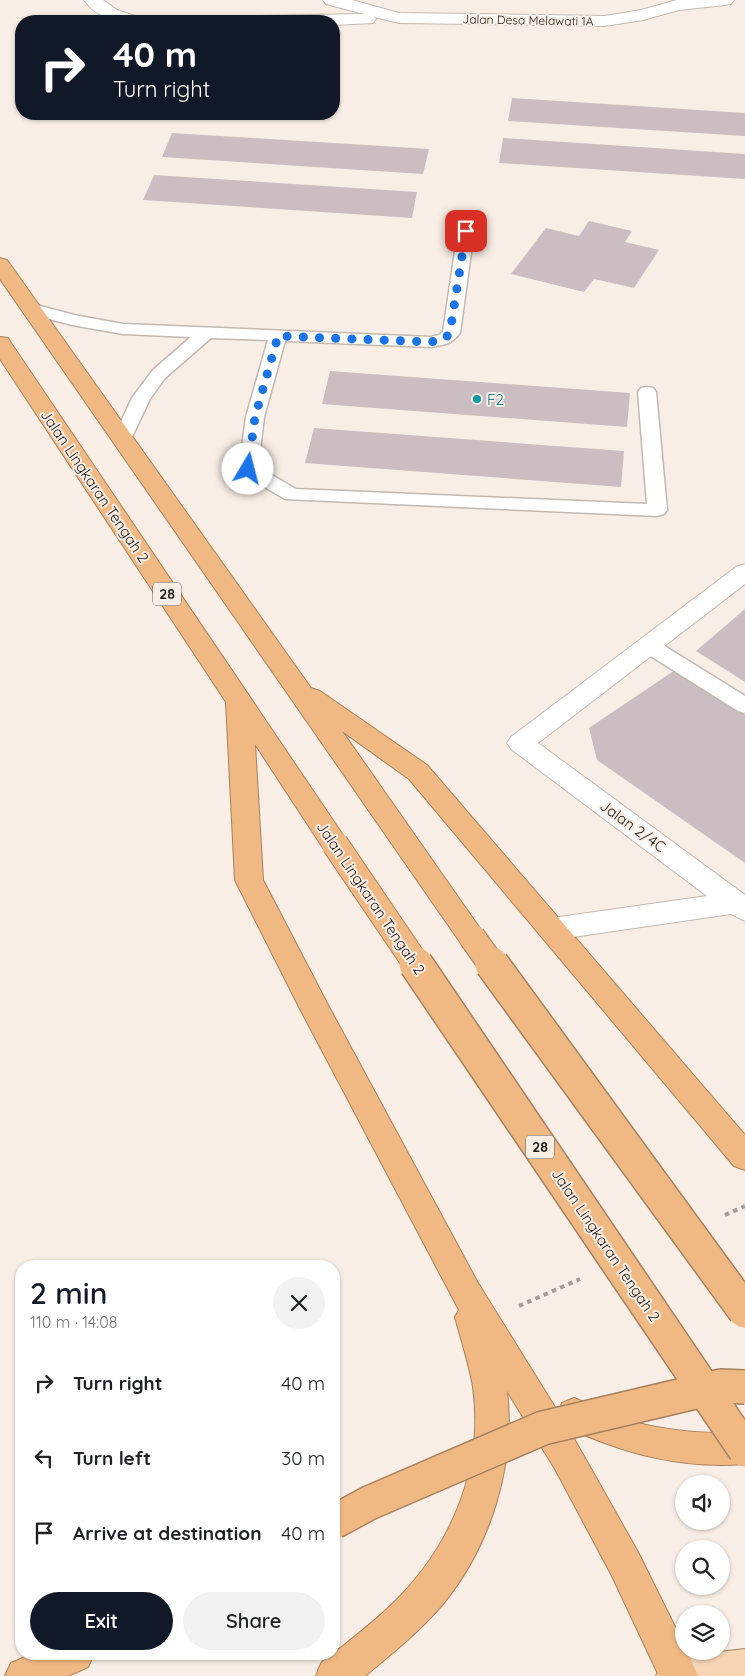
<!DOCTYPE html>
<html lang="en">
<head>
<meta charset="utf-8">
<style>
  body { margin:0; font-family:Quicksand,sans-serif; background:#f2f2f2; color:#202124; height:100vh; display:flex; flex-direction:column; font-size:19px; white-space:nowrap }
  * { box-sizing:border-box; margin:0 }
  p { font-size:16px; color:#757577 }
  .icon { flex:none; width:28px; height:28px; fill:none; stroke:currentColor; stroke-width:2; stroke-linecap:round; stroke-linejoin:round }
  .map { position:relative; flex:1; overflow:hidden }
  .drawer { position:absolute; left:15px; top:1260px; width:325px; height:400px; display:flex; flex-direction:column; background:#fff; border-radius:20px; box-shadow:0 1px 4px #0004 }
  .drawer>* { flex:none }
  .banner { position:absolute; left:15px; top:15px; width:325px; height:105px; border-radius:20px; box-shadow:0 1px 4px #0004; background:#111827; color:#fff; overflow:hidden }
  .controls { position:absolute; left:675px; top:1475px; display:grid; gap:10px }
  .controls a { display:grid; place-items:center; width:55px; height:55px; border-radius:50%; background:#fff; box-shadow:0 1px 4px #0004; font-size:25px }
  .pin { position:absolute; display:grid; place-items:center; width:42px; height:42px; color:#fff; margin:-21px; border-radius:10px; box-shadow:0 2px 8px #0006 }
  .me { position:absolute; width:55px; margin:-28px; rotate:8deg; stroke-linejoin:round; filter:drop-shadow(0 0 4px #0008) }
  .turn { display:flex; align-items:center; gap:18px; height:105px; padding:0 15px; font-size:22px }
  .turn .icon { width:65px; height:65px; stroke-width:2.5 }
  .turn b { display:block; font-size:35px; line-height:42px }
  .round { display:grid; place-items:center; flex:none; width:52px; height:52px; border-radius:26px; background:#f2f2f2 }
  .overview { display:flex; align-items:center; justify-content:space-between; height:85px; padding:0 15px }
  h1 { font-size:30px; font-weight:600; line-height:38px; color:#111827 }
  .button { display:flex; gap:10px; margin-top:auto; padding:10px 15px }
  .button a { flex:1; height:58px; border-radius:30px; background:#111827; color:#fff; font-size:20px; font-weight:600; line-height:58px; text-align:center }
  .button a+a { background:#f2f2f2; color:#202124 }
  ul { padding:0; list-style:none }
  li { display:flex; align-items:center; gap:15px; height:75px; padding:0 15px }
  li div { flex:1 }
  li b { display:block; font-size:19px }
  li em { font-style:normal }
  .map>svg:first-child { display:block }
</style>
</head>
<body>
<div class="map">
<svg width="745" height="1676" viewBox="0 0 745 1676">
  <rect width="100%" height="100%" fill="#f8eee5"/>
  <g fill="#cbbdc1">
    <polygon points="512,98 745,113 745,136 508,121"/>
    <polygon points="172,133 429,149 423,174 162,157"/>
    <polygon points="503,138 745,154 745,179 499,163"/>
    <polygon points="154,175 417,192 412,218 143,200"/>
    <polygon points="589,221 632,231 625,242 659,250 634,288 594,279 584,292 511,274 546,228 579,236"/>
    <polygon points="330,371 630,393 627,427 322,404"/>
    <polygon points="314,428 624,451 621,487 305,463"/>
    <polygon points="745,609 745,682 696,651"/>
    <polygon points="675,670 745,715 745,863 597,760 589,728"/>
  </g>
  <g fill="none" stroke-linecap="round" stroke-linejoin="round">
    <defs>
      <g id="lane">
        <path d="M466,226L472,228L474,231L460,333C452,344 443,345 431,347L285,341L264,417L258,467L296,489L647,504L638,392L641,388L647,387L653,388L656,392L667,510L664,514L657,516L285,499L241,473L239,469L246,417L268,340L211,338L165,378L150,399L131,439L129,443L122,445L115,443L113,439L132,398L153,370L191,337L123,334L72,325L27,313L24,309L27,305L33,304L74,315L123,324L431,337L439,335L443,332L458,231L460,228Z"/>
        <polygon points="648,638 655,640 745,696 745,713 738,711 641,650 638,645 641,640"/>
      </g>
      <g id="street">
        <path d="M84,0H103L117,10L138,17L141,21C119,22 98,20 84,0Z"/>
        <polygon points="323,0 352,0 399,13 605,16 641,10 677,0 734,0 731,4 725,5 679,10 643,20 605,26 399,23 374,17 376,19 373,23 334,25 334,21 250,21 253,17 259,16 364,14 326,4"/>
        <polygon points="745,564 745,584 538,743 745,895 745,921 731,914 552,940 542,937 538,929 542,921 552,918 707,896 511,749 507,743 511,737 736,567"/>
      </g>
      <polygon id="primary" points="745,1649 745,1676 656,1676 662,1663 675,1657"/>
      <g id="highway">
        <polygon points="0,258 7,260 311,688 320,691 427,765 745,1135 745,1170 734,1166 409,779 342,731 486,937 482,945 472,948 462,945 0,279"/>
        <path d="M0,337L8,338L11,343L349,844L345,851L335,854L325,851L255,744L263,880L328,1005L478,1283L558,1412L562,1403L574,1398C589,1404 604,1412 620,1418C659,1430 704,1435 745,1432V1464C681,1469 626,1454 568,1428L638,1552L684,1645V1651H687L698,1676H659L612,1576L555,1469L507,1391C516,1465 490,1547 443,1604C420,1631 392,1654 365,1676H316C318,1672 319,1666 322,1662C328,1656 336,1651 343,1646C358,1634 373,1622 387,1609C448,1553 485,1472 473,1387C469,1363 461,1340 455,1317L459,1310L299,1007L235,880L226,702L0,359Z"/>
        <polygon points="32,1654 94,1654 88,1667 68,1676 5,1676 11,1663"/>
      </g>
    </defs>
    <use href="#lane" stroke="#c2b9b1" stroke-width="3"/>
    <use href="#street" stroke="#c2b9b1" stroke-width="2"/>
    <use href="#primary" stroke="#a6815e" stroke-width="2"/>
    <use href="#highway" stroke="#a6815e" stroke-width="2"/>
    <g stroke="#a39b95" stroke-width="4" stroke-dasharray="4.5 4.5" stroke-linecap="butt">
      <polyline points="725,1215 745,1206"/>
      <polyline points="519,1306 580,1279"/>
    </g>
    <use href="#lane" fill="#fff" fill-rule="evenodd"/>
    <use href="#street" fill="#fff" fill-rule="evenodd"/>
    <use href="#primary" fill="#f6d5b5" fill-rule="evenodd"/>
    <use href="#highway" fill="#f0b984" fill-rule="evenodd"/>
    <defs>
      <g id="highway-bridge-far1">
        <polyline points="335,844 417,965"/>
        <polyline points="472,937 492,965"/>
      </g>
      <g id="highway-bridge">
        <polyline points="416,964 745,1450"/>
        <polyline points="492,964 745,1311"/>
        <polyline points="334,1522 369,1503 543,1428 721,1386 745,1387"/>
      </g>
    </defs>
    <use href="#highway-bridge-far1" stroke="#a6815e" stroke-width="28" stroke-linecap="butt"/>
    <use href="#highway-bridge" stroke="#a6815e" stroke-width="36" stroke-linecap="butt"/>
    <use href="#highway-bridge-far1" stroke="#f0b984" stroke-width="26"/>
    <use href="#highway-bridge" stroke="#f0b984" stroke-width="33"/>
  </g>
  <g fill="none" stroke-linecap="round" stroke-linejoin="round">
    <polyline stroke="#1a73e8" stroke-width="9" stroke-dasharray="0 16.2" points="248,469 255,417 278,336 431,342 445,339 450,332 466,231"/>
  </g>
  <circle fill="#0f9aa8" stroke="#f8eee5" stroke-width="2" cx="477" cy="399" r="5"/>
  <g text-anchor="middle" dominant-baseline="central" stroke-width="4" stroke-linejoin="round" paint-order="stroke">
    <g font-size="12" fill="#1d1a17" stroke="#f8eee5">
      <text transform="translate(528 20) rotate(1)">Jalan Desa Melawati 1A</text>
    </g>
    <g fill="#f8eee5" stroke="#5f5a55" stroke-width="1">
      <rect x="153" y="582.5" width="28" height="23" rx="4"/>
      <rect x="526" y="1135.5" width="28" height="23" rx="4"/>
    </g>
    <g font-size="14" font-weight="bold" fill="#1d1a17">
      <text x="167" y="594">28</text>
      <text x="540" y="1147">28</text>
    </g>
    <g font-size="15" fill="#0d838f" stroke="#f8eee5" text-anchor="start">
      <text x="487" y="399">F2</text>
    </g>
    <g font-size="15" fill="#1d1a17" stroke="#f8eee5">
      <text transform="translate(95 486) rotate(56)">Jalan Lingkaran Tengah 2</text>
      <text transform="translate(633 826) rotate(36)">Jalan 2/4C</text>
      <text transform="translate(371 898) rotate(56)">Jalan Lingkaran Tengah 2</text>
      <text transform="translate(606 1245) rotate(56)">Jalan Lingkaran Tengah 2</text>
    </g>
  </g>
</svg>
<div class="controls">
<a><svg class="icon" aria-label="sound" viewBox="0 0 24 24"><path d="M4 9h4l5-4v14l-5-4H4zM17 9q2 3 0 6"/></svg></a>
<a><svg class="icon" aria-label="search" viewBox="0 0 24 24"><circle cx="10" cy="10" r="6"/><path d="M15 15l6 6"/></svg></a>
<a><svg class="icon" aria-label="layers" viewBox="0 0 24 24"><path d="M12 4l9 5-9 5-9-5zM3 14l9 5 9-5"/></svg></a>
</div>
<div class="pin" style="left:466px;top:231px;background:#d93025"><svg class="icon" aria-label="arrive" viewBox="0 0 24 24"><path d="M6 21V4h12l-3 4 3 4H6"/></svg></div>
<svg class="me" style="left:248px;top:469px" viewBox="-20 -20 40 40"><circle r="19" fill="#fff"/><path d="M0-13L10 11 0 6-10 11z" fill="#1a73e8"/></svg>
<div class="banner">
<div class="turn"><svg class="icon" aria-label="right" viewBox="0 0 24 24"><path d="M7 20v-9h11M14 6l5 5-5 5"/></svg><div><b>40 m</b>Turn right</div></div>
</div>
<section class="drawer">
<div class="overview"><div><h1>2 min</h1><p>110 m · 14:08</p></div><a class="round"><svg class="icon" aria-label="close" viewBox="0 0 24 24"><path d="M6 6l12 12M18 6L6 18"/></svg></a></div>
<ul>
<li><svg class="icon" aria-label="right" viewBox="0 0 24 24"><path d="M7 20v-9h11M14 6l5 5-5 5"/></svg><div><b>Turn right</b></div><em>40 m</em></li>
<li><svg class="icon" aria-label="left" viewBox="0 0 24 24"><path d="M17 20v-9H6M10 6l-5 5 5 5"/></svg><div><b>Turn left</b></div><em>30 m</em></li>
<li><svg class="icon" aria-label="arrive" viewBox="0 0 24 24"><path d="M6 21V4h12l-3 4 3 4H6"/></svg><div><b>Arrive at destination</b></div><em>40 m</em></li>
</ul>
<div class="button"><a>Exit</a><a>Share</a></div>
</section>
</div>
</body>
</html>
